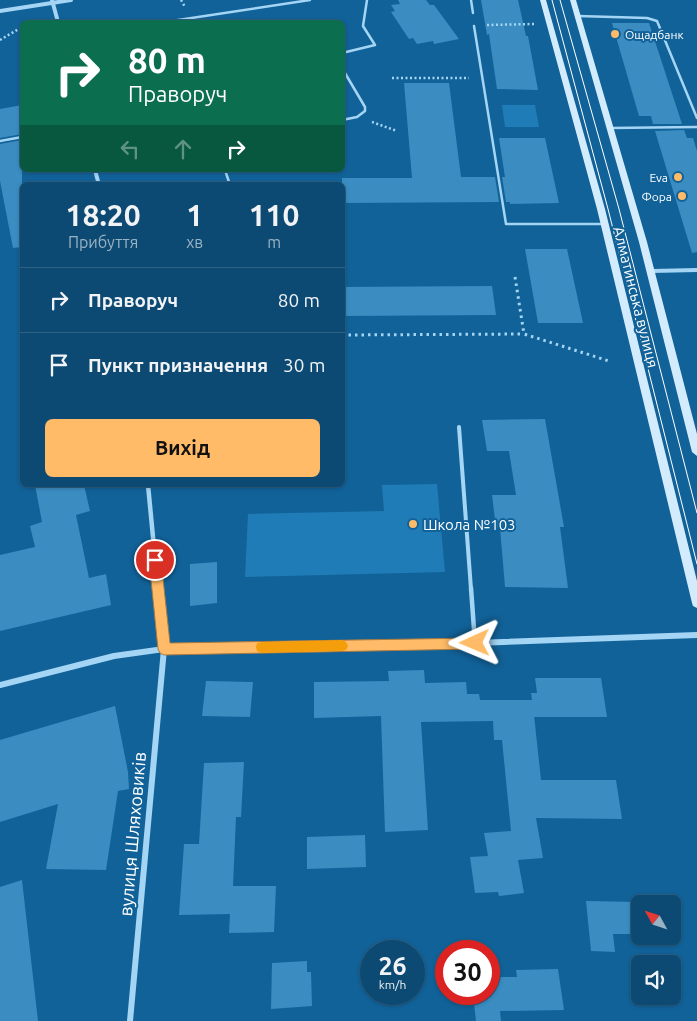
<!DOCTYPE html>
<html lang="uk">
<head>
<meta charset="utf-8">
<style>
  body { margin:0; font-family:Ubuntu,sans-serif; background:#1b547b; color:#f1f3f6; height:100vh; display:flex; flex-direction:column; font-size:19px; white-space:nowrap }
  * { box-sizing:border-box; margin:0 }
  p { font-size:16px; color:#9ab3c4 }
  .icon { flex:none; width:28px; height:28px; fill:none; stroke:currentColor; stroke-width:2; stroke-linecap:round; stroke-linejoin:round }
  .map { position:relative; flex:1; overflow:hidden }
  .sheet { position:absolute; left:20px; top:182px; width:325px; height:305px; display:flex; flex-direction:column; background:#0d4a73; border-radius:8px; box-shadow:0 1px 4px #0004,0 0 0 1px #2d6285 }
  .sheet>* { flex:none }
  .banner { position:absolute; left:20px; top:20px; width:325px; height:152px; border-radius:8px; box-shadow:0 1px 4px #0004,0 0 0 1px #2d6285; background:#0b6e4f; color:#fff; overflow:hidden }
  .needle { width:32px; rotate:310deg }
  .fabs { position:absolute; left:631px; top:895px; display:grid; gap:10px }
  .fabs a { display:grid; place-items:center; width:50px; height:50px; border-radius:8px; background:#0d4a73; box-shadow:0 1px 4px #0004,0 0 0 1px #2d6285; font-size:25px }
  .speed { position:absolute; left:360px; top:940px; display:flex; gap:10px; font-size:25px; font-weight:700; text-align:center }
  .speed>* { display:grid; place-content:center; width:65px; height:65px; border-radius:50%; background:#0d4a73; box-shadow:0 1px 4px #0004,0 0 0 1px #2d6285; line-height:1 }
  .speed small { font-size:12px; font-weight:400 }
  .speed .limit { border:8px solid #d22; background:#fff; color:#111 }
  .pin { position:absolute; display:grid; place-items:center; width:42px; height:42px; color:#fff; margin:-21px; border:2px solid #fff; border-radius:50%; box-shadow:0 1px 5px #0007 }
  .me { position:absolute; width:55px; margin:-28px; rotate:269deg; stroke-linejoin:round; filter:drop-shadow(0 0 4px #0008) }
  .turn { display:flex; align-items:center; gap:18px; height:105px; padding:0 25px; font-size:22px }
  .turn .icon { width:65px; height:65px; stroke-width:2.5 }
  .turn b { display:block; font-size:35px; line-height:42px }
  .lanes { display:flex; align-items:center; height:48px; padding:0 25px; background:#0003; justify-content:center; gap:25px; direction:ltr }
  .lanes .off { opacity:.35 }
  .eta { display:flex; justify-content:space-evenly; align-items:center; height:85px; text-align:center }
  .eta b { font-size:30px; font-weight:600; line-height:35px }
  .action { display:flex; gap:10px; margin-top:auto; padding:10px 25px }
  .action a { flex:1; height:58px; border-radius:8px; background:#ffbb67; color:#111; font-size:20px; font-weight:600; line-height:58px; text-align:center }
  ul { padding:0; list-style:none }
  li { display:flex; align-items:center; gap:15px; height:65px; padding:0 25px; border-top:1px solid #2d6285 }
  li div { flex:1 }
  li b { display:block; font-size:19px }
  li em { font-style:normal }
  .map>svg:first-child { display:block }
</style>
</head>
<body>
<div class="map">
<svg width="697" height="1021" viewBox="0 0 697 1021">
  <rect width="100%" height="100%" fill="#116299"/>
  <g fill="#207cb7">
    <polygon points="502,105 535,105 539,127 505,127"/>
    <polygon points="437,484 445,572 245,577 248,514 384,511 382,485"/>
  </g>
  <g fill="#3a8cc1">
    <polygon points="398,0 426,0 430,5 434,5 459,39 434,44 433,41 417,44 413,38 409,39 391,12 395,11 391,5 400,4"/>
    <polygon points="481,0 518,0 526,36 528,36 538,90 497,89 489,34 487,35"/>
    <polygon points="612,23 649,23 682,124 653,124 651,116 639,116"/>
    <polygon points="404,83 449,83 461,177 495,177 499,202 342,203 342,178 412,178"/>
    <polygon points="22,105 22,134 0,138 0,109"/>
    <polygon points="684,130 687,138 693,138 697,151 697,252 692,253 655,131"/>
    <polygon points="499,138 545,138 559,203 510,204 510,202 506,202 502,177 505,177"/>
    <polygon points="22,140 22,247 13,248 0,181 0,144"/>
    <polygon points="525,249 567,249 583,323 538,323"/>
    <polygon points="492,286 496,315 342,316 342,287"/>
    <polygon points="545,419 564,527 560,527 568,588 505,587 500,528 496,528 492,495 516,495 509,451 487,451 482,420"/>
    <polygon points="35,485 84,485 90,511 76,515 89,578 106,574 111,605 0,631 0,555 35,547 30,526 42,522"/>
    <polygon points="217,562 217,603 190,606 190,564"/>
    <polygon points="424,670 425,683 466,682 467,694 479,694 480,700 532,700 531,693 537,693 535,678 601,678 607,717 534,717 534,715 541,780 616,780 622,819 536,818 543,858 518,860 524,893 499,896 498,892 475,893 470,857 488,856 484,833 511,831 502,740 494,740 493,721 421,722 428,830 385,832 381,716 314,718 314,682 389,681 388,671"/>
    <polygon points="206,681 253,682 250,717 202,716"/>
    <polygon points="115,706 128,772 129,789 118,791 106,870 46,869 58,804 0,822 0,740"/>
    <polygon points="244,762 241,817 236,817 233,886 276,886 274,932 229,933 230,914 179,915 184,844 199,844 204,763"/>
    <polygon points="365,835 366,867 307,869 307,837"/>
    <polygon points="22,880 38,1021 0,1021 0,887"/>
    <polygon points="586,901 639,902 640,934 613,934 615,952 591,951"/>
    <polygon points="307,961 307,972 311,972 312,1006 271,1009 272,963"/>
    <polygon points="558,969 564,1010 500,1011 501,1021 476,1021 473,994 489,994 489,977 517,977 516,970"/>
  </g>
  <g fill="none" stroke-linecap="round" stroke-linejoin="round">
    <g stroke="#a4d5f4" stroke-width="2.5" stroke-dasharray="2 2.5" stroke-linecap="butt">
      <polyline points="181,0 185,7"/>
      <polyline points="487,25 534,24"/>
      <polyline points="0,40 22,27"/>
      <polyline points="392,78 469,78"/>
      <polyline points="372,122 397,131"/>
    </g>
    <g stroke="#a4d5f4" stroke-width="3" stroke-dasharray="2.5 4" stroke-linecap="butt">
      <polyline points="515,277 524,334 609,361"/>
      <polyline points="342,335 524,334"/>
    </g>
    <g stroke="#a4d5f4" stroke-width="2.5">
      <polyline points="471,0 473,13"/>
      <polyline points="578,16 647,18 657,21 697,118"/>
      <polyline points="165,22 310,0"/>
      <polyline points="474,26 506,224 604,224"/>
      <polyline points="342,53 375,45 363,26 367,0"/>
      <polyline points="342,68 365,107 365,111 357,117 342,120"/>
      <polyline points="610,128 697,127"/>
      <polyline points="0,141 22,137"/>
      <polyline points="225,170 230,185"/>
    </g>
    <g stroke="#a4d5f4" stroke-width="4">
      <polyline points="652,271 697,270"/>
      <polyline points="459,427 471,589"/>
    </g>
    <polyline stroke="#a4d5f4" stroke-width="4.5" points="471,588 475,643"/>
    <g stroke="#a4d5f4" stroke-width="4">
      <polyline points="52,0 58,22"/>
      <polyline points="0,11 71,0"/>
      <polyline points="95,170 99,185"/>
    </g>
    <polyline stroke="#a4d5f4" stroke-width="4.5" points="148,485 158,589"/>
    <g stroke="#a4d5f4" stroke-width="6">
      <polyline points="0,685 114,656 164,649 475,643 697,635"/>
      <polyline points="130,1021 164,649 158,588"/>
    </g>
    <g fill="#d3ecfd" fill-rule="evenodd">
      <polygon points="540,0 546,0 605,209 697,581 697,608 693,606 692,603 597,209"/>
      <polygon points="570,0 576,0 647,242 697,434 697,456 692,452 639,242"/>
    </g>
    <g stroke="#fff" stroke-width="1">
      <polyline points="552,0 608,209 697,564"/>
      <polyline points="560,0 619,209 697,513"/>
    </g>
  </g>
  <polygon fill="#ffbb67" stroke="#a67a43" points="155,555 160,556 161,560 170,643 475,638 480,639 481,643 480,647 475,649 164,655 160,653 158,649 149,560 151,556"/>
  <polygon fill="#f59e0b" points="342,640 346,642 348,646 346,650 342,651 262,653 257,651 256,647 257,643 262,642"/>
  <g fill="#ffbb67" stroke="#116299" stroke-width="2">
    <circle cx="615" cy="34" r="5"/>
    <circle cx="678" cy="177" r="5"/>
    <circle cx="682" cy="196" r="5"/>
    <circle cx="413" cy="524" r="5"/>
  </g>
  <g text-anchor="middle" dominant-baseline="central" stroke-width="4" stroke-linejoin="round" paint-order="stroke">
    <g font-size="12" fill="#fff" stroke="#116299" text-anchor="end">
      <text x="625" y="34" text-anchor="start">Ощадбанк</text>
      <text x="668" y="177">Eva</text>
      <text x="672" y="196">Фора</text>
    </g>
    <g font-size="15" fill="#fff" stroke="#116299">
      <text transform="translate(636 297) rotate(76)">Алматинська вулиця</text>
    </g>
    <g font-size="15" fill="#fff" stroke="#116299" text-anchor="start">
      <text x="423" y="524">Школа №103</text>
    </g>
    <g font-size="18" fill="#fff" stroke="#116299">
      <text transform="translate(132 834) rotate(-85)">вулиця Шляховиків</text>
    </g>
  </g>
</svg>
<div class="fabs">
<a><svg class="needle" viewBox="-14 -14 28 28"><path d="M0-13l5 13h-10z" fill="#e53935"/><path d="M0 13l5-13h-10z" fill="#9ab3c4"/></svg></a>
<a><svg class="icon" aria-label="sound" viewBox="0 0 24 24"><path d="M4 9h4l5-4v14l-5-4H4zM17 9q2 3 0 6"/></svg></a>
</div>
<div class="speed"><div>26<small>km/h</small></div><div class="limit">30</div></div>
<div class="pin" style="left:155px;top:560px;background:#d93025"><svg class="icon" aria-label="arrive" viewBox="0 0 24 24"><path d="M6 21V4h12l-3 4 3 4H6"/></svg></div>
<svg class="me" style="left:475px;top:643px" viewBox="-20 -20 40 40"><path d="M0-17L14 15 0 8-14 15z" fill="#ffbb67" stroke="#fff" stroke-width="4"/></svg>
<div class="banner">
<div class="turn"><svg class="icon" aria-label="right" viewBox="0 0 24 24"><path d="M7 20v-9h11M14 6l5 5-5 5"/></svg><div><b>80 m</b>Праворуч</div></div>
<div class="lanes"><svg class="icon off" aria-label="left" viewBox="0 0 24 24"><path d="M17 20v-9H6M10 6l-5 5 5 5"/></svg><svg class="icon off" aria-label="ahead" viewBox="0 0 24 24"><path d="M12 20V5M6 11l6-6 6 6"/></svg><svg class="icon" aria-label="right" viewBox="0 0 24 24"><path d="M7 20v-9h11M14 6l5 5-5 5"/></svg></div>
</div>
<section class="sheet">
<div class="eta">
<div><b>18:20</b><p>Прибуття</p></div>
<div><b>1</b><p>хв</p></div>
<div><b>110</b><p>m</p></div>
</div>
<ul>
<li><svg class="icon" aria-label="right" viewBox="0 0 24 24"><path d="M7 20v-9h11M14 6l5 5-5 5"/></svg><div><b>Праворуч</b></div><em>80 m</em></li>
<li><svg class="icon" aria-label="arrive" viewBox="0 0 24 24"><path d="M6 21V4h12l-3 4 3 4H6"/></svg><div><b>Пункт призначення</b></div><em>30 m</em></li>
</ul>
<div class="action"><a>Вихід</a></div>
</section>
</div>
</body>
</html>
